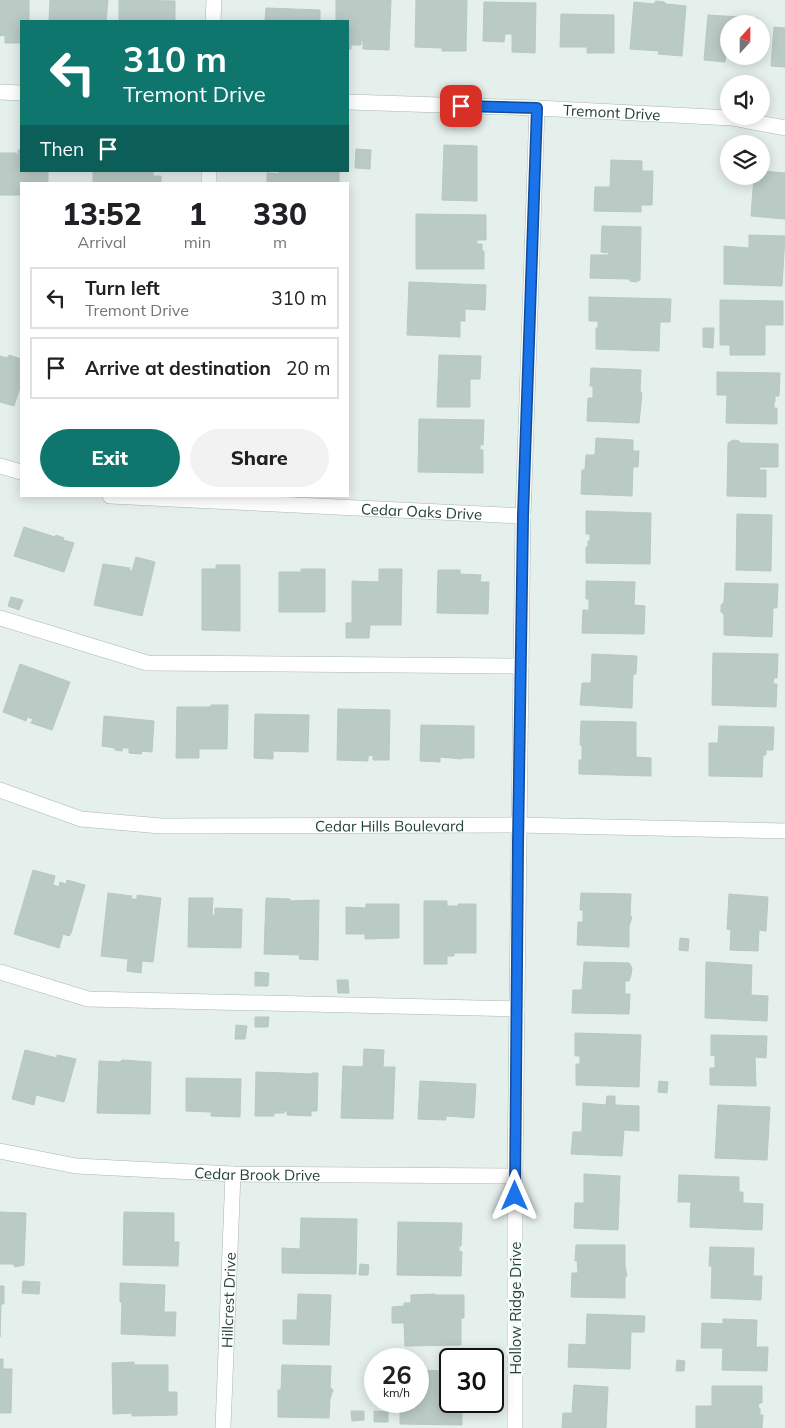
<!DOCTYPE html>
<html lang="en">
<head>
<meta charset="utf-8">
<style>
  body { margin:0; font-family:Mulish,sans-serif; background:#f2f2f2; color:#202124; height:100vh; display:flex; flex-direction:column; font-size:19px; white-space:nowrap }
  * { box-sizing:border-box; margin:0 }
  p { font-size:16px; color:#757577 }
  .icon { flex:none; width:28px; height:28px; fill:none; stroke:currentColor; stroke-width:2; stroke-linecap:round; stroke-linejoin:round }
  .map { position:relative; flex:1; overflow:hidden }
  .panel { position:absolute; left:20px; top:182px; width:329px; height:315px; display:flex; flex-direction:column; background:#fff; border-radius:0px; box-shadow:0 2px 12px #0003 }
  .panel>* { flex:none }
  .hud { position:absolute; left:20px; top:20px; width:329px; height:152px; border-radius:0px; box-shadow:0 2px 12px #0003; background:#0f766e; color:#fff; overflow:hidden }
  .needle { width:32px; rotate:21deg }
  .buttons { position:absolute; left:720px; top:15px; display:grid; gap:10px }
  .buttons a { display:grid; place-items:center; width:50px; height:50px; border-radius:50%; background:#fff; box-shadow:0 2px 12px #0003; font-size:25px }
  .speed { position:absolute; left:364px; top:1348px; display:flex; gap:10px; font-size:25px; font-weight:700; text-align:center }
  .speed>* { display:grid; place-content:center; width:65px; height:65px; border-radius:50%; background:#fff; box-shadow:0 2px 12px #0003; line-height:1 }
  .speed small { font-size:12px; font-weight:400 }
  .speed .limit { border:2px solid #111; border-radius:8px; background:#fff; color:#111 }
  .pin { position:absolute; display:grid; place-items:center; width:42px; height:42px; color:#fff; margin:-21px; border-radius:10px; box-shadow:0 2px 8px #0006 }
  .me { position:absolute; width:55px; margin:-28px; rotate:0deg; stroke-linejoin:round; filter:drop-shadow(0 0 4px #0008) }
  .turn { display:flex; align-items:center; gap:18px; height:105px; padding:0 20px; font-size:22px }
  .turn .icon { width:65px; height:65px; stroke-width:2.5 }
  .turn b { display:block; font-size:35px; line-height:42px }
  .then { display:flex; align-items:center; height:48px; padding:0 20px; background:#0003; gap:10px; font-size:19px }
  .eta { display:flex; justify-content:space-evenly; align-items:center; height:85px; text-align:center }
  .eta b { font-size:30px; font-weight:800; line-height:35px }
  .primary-button { display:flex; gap:10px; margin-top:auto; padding:10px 20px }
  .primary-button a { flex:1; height:58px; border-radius:30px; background:#0f766e; color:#fff; font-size:20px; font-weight:800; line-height:58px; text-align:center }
  .primary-button a+a { background:#f2f2f2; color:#202124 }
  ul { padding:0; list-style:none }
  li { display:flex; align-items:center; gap:15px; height:62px; margin:0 10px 8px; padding:0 10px; border:2px solid #e0e0e0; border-radius:0px }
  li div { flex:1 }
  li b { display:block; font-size:19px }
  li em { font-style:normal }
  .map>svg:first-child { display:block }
</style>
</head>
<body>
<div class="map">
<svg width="785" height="1428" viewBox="0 0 785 1428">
  <rect width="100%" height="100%" fill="#e5efeb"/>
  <g fill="#bacac5" stroke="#b7c9c3">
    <polygon points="0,0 29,0 29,21 21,21 21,43 5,43 5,35 0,36"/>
    <polygon points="50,0 108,0 106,21 49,21"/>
    <polygon points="119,0 175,1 175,21 119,21"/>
    <polygon points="336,0 391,0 389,50 363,49 363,41 361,41 361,45 351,45 351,49 348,49 348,21 336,21"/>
    <polygon points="416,0 467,0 466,51 442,51 442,48 415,47"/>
    <polygon points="656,1 664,2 666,4 686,6 682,56 658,54 659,51 630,49 634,2 654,4"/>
    <polygon points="484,2 536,3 535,53 512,52 512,34 505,34 504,42 483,41"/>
    <polygon points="266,8 320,10 320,21 265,21"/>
    <polygon points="561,14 614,15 614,53 587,53 587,47 560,47"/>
    <polygon points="708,15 758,18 757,24 729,24 729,49 726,49 725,62 704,60"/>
    <polygon points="774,27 785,28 785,67 771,66"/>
    <polygon points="444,145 477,146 477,201 442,200"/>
    <polygon points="356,149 371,150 370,169 355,168"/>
    <polygon points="18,150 21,150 21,171 48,171 48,184 21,184 21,195 0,195 0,153 16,153 18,157"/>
    <polygon points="611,160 642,161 642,171 653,171 652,205 641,205 641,212 594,211 595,187 610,187"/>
    <polygon points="93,171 153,171 153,176 161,176 161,184 93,184"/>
    <polygon points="279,171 339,171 339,184 267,184 267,173 279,174"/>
    <polygon points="761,171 785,173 785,219 751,216 754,176 761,176"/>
    <polygon points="416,214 486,215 486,240 477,240 477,244 482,244 482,251 484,251 484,269 416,269"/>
    <polygon points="602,226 641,227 640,280 636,282 630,281 629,279 590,278 591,255 609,255 609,253 601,252"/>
    <polygon points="749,235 785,236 782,286 724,284 724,246 749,248"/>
    <polygon points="409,282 486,285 485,310 465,309 465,321 460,321 460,337 407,335"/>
    <polygon points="589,297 671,299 670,322 660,322 659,351 596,349 596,328 598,328 598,321 589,321"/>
    <polygon points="720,300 783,301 783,325 765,325 765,355 730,355 730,345 720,345"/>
    <polygon points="703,328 714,328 713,348 703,347"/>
    <polygon points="9,355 21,359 21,384 14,406 0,402 0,356 7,358"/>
    <polygon points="439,355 481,356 480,379 470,379 470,407 437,407"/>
    <polygon points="591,368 641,370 640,391 642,393 639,423 587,421 588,398 593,398 593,386 590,386"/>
    <polygon points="717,372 780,373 779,396 775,396 775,402 774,403 774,408 777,408 777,424 726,423 727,395 717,395"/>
    <polygon points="419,419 484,420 483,445 480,445 480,450 483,450 483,473 418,472"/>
    <polygon points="596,438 633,440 633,451 639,451 638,467 633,467 632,496 581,494 582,470 585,470 586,455 595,455"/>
    <polygon points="733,440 739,441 740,443 778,444 778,467 760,467 759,470 766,470 766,497 727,496 728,443"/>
    <polygon points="586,511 651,513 650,564 586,563 586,547 588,547 588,541 590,541 590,534 586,534"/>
    <polygon points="737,514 772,515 771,571 736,570"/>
    <polygon points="24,527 55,537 56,535 64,538 63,540 74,543 64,572 14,556"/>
    <polygon points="136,557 155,562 142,616 94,605 103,564 130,568 129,570 132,571"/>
    <polygon points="216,565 240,565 240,631 202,630 202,569 216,569"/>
    <polygon points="301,569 325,569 325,612 279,612 279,572 301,572"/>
    <polygon points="379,569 402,569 401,625 370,625 369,638 346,638 346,623 352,623 352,581 379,582"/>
    <polygon points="438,570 460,570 460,574 481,575 480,582 489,582 488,614 437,613"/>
    <polygon points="586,581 635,582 634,605 645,606 644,634 582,633 583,610 589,610 589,599 586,599"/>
    <polygon points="725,583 778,584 777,608 773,608 772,637 724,635 724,614 721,612 721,605 724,602"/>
    <polygon points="11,597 23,600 19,610 8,606"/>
    <polygon points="713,653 778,654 777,678 774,678 773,684 777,684 776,707 712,705"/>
    <polygon points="592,654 637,656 636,674 633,674 632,708 580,705 582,683 591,683"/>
    <polygon points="20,664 70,682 52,730 31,723 33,719 27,717 26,721 3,712"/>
    <polygon points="211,705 228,705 227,749 199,749 199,758 176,758 177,707 210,707"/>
    <polygon points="338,709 390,710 389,760 373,760 373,755 368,756 368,761 337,760"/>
    <polygon points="255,714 309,715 308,752 273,751 273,759 254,758"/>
    <polygon points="104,716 154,721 152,752 142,751 141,754 129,753 129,748 123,748 122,751 115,750 115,748 102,746"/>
    <polygon points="581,721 636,722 636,757 651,758 651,776 579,774 579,760 582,760 582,745 580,745"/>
    <polygon points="421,725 474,726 474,758 462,758 462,759 440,757 440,762 420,761"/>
    <polygon points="719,726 774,727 773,750 766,750 766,755 763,755 762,777 709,776 709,743 718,743"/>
    <polygon points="33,870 55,876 53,885 59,887 60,882 66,884 67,880 85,885 71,933 69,936 63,934 59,948 14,934"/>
    <polygon points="108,893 132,896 131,899 137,899 137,895 161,898 153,962 142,961 141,973 127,971 128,959 101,956"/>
    <polygon points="581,893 631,894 630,915 632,917 629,926 629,947 577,945 578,922 583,922 583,910 580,910"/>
    <polygon points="729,894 768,897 766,931 759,930 758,951 730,950 731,930 727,929"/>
    <polygon points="189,898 213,898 212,915 215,915 215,908 242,909 241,948 188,947"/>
    <polygon points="266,898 290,899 290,901 319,900 318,960 299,959 300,955 264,954"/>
    <polygon points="424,901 447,901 447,906 459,906 458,904 476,904 476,953 454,953 454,956 447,956 447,964 424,964"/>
    <polygon points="366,904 399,904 399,938 365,939 365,934 346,934 346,907 366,908"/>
    <polygon points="680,938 689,939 688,951 679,950"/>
    <polygon points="584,962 629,963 632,968 631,975 629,981 625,981 625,994 630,994 629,1014 572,1013 573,990 582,990"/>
    <polygon points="706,962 752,965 751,995 768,996 767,1021 705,1018"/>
    <polygon points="255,972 269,973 268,986 255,986"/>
    <polygon points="337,980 348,980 349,993 338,993"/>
    <polygon points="255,1017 269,1017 268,1027 255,1027"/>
    <polygon points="236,1025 247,1026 245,1039 235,1039"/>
    <polygon points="575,1033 641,1035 639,1087 576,1085 576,1064 580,1064 580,1056 575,1056"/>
    <polygon points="711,1035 767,1036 766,1058 755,1057 756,1086 710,1085 710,1068 715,1068 715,1055 711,1056"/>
    <polygon points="364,1049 384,1050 383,1067 395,1067 393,1119 341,1118 343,1066 363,1067"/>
    <polygon points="25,1050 57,1058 57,1055 76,1059 64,1102 36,1095 34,1105 12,1099"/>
    <polygon points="122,1060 151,1062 150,1114 97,1113 99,1061 120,1062"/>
    <polygon points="256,1072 313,1074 312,1073 318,1073 317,1111 311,1111 311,1116 287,1115 287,1111 284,1111 284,1113 274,1113 274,1116 255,1116"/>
    <polygon points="186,1078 241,1079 240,1117 211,1116 211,1112 186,1111"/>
    <polygon points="420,1081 476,1084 474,1118 446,1116 446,1120 418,1119"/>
    <polygon points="659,1081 668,1082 667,1093 658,1092"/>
    <polygon points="607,1096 615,1096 615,1105 639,1106 639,1131 624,1130 622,1156 571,1154 573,1132 582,1132 583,1103 606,1105"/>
    <polygon points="718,1105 770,1107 767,1160 715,1158"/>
    <polygon points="584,1174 620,1176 618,1230 574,1228 575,1203 584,1203"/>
    <polygon points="679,1175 739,1177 739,1192 743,1192 743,1203 763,1204 762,1230 690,1227 691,1202 678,1202"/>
    <polygon points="0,1212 26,1213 24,1265 15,1267 13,1264 0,1264"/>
    <polygon points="124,1212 174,1213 174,1242 179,1242 178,1266 123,1265"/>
    <polygon points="301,1218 357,1219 356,1274 282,1273 282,1248 300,1249"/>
    <polygon points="398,1222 462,1223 461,1246 459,1246 459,1251 462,1252 461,1276 397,1275"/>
    <polygon points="576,1245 625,1245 625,1266 627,1276 625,1277 625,1298 571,1297 572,1273 578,1273 577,1260 575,1261"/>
    <polygon points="710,1247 754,1248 753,1276 762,1276 761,1300 711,1298 712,1266 709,1266"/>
    <polygon points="360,1264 369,1265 368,1275 359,1275"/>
    <polygon points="23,1281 40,1282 39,1294 22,1293"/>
    <polygon points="120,1283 165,1285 164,1312 176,1312 175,1336 121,1334 122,1302 120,1302"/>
    <polygon points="0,1286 4,1286 4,1304 1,1304 0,1337"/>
    <polygon points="298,1294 331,1295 329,1345 283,1344 283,1320 297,1320"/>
    <polygon points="435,1294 435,1295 464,1295 464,1318 461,1318 461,1345 405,1346 404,1323 392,1323 392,1307 404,1306 404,1303 411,1303 411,1295"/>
    <polygon points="587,1314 645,1316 644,1332 631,1332 630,1369 568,1367 569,1344 586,1345"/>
    <polygon points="723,1319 757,1320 756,1347 768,1347 767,1371 722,1370 723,1348 701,1348 702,1323 723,1324"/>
    <polygon points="0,1359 3,1359 3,1369 12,1369 11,1413 0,1413"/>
    <polygon points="677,1360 685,1361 684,1371 676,1371"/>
    <polygon points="134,1362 134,1365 168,1365 168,1392 177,1392 177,1415 132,1416 132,1413 113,1414 112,1363"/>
    <polygon points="282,1365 331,1366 330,1387 333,1390 330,1399 329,1418 278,1417 278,1390 281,1390"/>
    <polygon points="418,1370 447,1371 446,1401 462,1401 462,1425 400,1424 400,1401 418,1401"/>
    <polygon points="574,1385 608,1387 606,1428 562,1428 563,1413 572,1413"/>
    <polygon points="712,1386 762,1386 762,1403 759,1403 758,1408 760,1408 760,1415 763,1415 762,1428 696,1428 696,1406 712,1406"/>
    <polygon points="351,1411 364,1411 364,1420 352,1421"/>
    <polygon points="374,1411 388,1412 388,1422 374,1422"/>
  </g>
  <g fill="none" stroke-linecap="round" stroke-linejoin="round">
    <defs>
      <g id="minor">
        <polyline points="213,21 214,0"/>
        <polyline points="0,92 21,93"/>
        <path id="s1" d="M348,102L537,108L732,118L785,128"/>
        <polyline points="209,184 209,171"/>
        <polyline points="0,466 21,472"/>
        <path id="s2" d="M110,496L523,516"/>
        <polyline points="0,618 147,663 521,666"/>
        <path id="s3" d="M0,790L81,819L161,826L518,825L785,831"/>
        <polyline points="0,972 88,999 517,1009"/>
        <path id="s4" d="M0,1151L76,1166L233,1174L515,1176"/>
        <path id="s5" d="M223,1428L233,1174"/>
        <polyline points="515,1428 515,1176 521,666 523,516 537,108"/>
      </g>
    </defs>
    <use href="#minor" stroke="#a7b8b3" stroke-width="16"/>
    <use href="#minor" stroke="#fff" stroke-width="15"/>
  </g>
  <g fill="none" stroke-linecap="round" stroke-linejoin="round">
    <defs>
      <polyline id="route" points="461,106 537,108 523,516 518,844 515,1196"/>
    </defs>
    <use href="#route" stroke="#114b97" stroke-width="12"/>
    <use href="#route" stroke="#1a73e8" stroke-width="9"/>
  </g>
  <g text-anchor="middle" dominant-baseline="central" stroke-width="5" stroke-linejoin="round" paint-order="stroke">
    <g font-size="15" fill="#23423c" stroke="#f6fbf9">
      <text stroke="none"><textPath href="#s1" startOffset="264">Tremont Drive</textPath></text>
      <text stroke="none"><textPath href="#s2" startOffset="312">Cedar Oaks Drive</textPath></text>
      <text stroke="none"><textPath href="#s3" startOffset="395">Cedar Hills Boulevard</textPath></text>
      <text stroke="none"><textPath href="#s4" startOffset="259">Cedar Brook Drive</textPath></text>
      <text stroke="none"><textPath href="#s5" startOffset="128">Hillcrest Drive</textPath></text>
      <text transform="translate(515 1308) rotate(-90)">Hollow Ridge Drive</text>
    </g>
  </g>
</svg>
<div class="buttons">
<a><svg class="needle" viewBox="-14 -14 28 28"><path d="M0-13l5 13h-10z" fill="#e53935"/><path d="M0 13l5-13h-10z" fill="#757577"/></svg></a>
<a><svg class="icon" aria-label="sound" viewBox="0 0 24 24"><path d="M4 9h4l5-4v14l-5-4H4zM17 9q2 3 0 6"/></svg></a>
<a><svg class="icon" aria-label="layers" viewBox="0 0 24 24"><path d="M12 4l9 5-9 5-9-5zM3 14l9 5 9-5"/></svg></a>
</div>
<div class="speed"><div>26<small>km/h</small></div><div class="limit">30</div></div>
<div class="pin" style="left:461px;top:106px;background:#d93025"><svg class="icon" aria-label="arrive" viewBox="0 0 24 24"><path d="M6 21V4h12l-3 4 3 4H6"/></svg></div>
<svg class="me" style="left:515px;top:1196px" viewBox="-20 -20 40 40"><path d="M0-17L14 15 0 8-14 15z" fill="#1a73e8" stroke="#fff" stroke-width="4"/></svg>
<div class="hud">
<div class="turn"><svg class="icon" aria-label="left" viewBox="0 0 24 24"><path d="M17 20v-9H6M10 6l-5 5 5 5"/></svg><div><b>310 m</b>Tremont Drive</div></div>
<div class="then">Then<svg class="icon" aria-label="arrive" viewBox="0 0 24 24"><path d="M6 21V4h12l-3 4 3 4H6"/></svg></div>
</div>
<section class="panel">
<div class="eta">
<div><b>13:52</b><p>Arrival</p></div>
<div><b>1</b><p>min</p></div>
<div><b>330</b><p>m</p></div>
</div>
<ul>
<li><svg class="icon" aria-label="left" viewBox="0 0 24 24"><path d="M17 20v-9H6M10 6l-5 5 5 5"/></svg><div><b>Turn left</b><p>Tremont Drive</p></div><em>310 m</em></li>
<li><svg class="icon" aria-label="arrive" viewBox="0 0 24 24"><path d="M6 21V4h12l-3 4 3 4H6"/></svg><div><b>Arrive at destination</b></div><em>20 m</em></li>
</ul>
<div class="primary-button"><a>Exit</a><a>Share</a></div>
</section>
</div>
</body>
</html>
